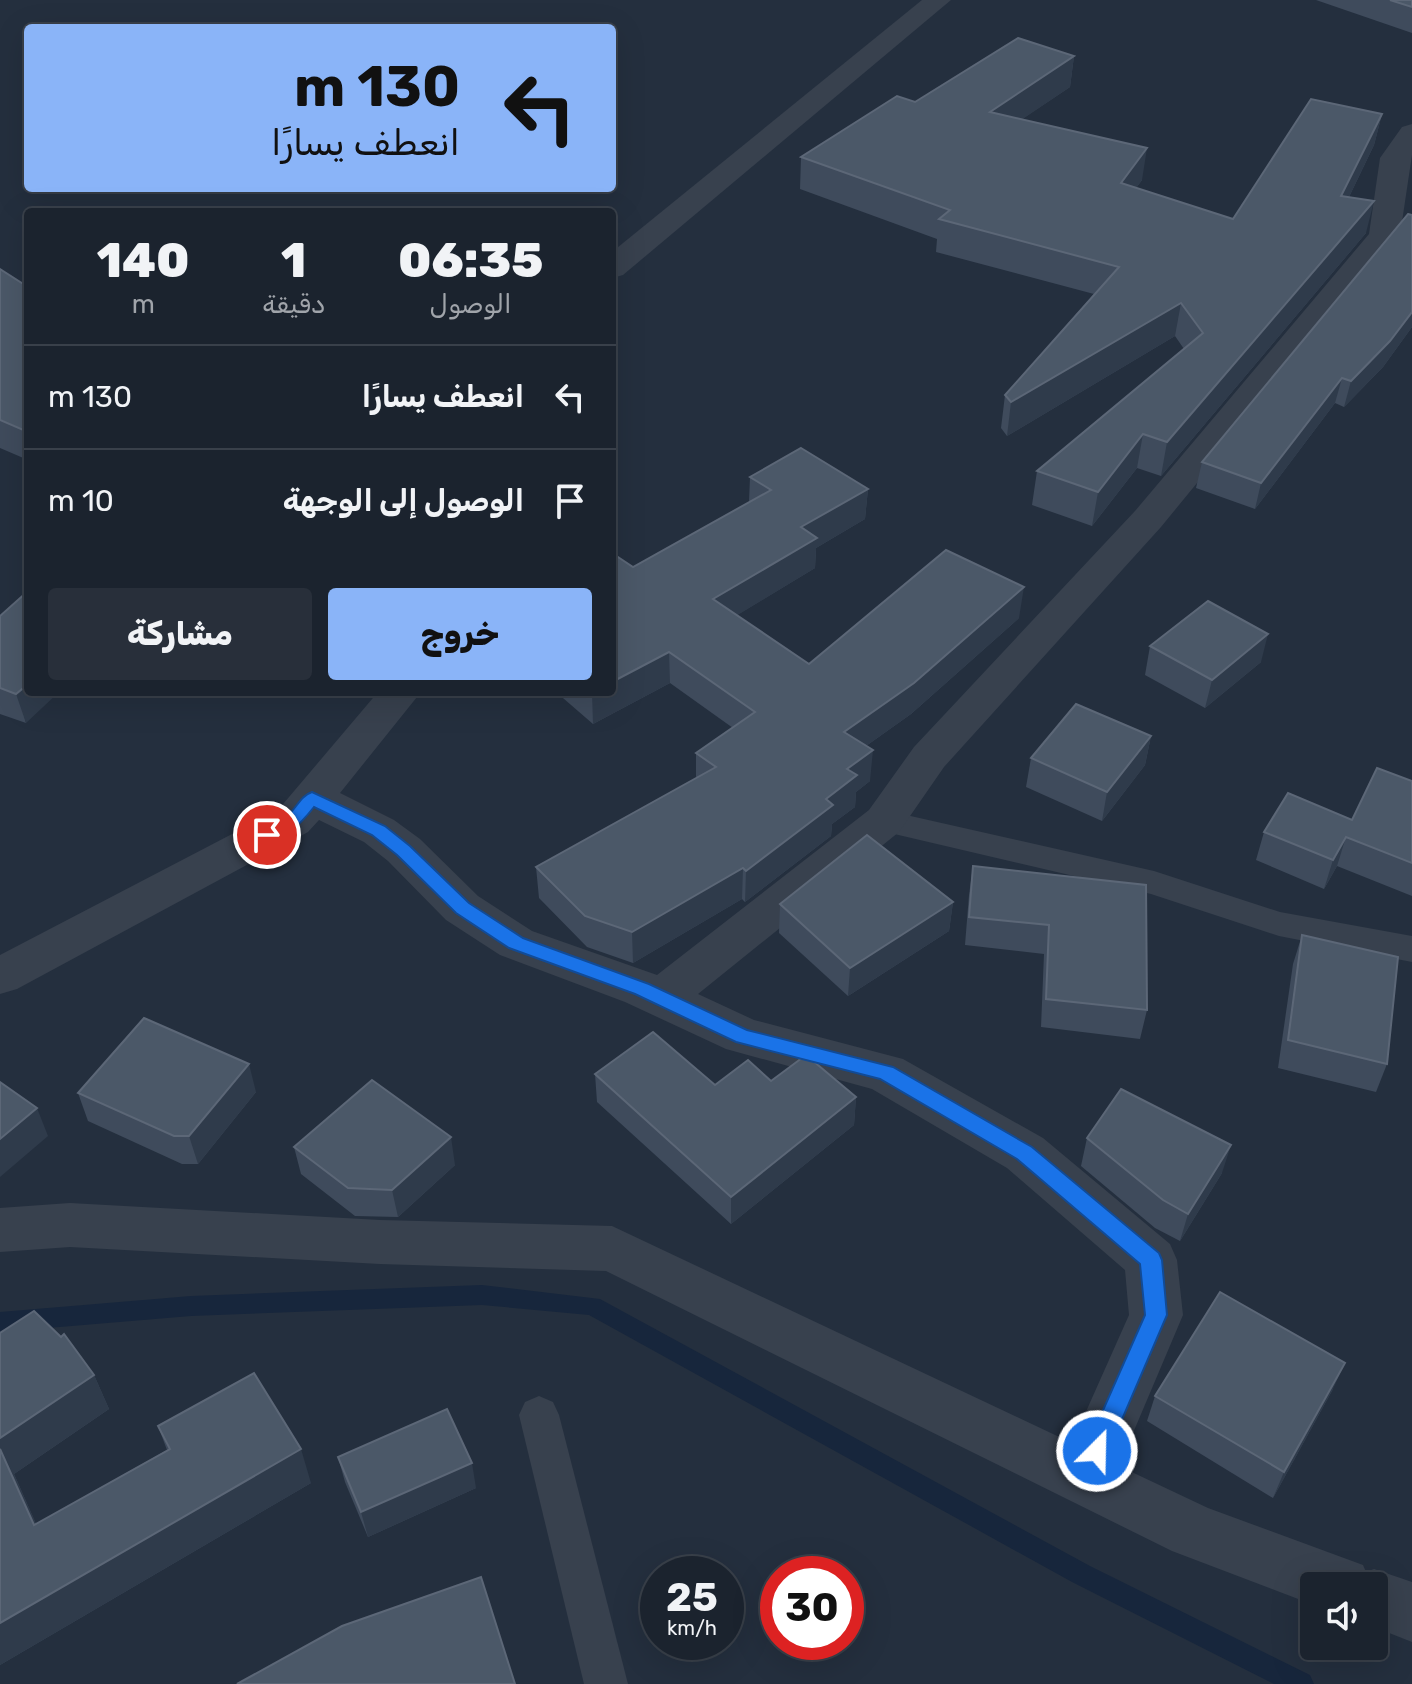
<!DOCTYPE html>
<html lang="ar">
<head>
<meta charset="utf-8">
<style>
  body { margin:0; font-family:Rubik,Vazirmatn,sans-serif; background:#282f3a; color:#f1f3f6; direction:rtl; height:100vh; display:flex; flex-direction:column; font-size:30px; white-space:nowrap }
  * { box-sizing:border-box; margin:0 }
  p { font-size:26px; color:#a0a4aa }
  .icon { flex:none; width:44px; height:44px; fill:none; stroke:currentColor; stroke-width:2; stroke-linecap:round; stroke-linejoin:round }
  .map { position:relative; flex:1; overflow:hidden; direction:ltr }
  .drawer { position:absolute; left:24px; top:208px; width:592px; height:488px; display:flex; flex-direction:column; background:#1b232e; border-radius:8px; box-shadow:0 8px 32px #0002,0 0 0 2px #39404a; direction:rtl }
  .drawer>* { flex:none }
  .guide { position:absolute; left:24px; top:24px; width:592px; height:168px; border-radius:8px; box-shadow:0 8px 32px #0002,0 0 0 2px #39404a; direction:rtl; background:#8ab4f8; color:#111; overflow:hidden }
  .tools { position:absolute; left:1300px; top:1572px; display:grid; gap:16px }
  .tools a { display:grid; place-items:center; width:88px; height:88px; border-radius:8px; background:#1b232e; box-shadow:0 8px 32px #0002,0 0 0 2px #39404a; font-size:40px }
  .speed { position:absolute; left:640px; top:1556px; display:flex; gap:16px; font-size:40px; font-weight:700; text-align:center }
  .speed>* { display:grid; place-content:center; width:104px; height:104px; border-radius:50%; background:#1b232e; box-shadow:0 8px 32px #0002,0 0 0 2px #39404a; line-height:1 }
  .speed small { font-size:20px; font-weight:400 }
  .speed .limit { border:12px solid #d22; background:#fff; color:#111 }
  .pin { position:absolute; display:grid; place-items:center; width:68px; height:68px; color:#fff; margin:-34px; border:4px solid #fff; border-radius:50%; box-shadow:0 2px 8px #0007 }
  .me { position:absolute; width:88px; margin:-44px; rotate:23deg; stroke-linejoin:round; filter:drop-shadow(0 0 6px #0008) }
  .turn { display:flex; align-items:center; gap:28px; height:168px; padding:0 24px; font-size:36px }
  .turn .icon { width:104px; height:104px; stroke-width:2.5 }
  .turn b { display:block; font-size:56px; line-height:68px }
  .eta { display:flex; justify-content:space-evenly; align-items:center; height:136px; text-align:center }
  .eta b { font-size:48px; font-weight:800; line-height:56px }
  .primary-button { display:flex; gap:16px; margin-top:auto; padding:16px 24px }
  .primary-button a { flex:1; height:92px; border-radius:8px; background:#8ab4f8; color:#111; font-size:32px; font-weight:800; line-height:92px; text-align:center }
  .primary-button a+a { background:#282f3a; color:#f1f3f6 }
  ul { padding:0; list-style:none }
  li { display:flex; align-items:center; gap:24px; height:104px; padding:0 24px; border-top:2px solid #39404a }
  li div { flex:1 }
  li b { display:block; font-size:30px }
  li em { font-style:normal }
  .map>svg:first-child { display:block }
</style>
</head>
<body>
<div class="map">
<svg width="1412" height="1684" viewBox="0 0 1412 1684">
  <rect width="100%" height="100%" fill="#242f3e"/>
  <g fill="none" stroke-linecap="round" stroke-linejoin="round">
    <polygon fill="#17263c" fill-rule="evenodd" points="482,1285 600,1299 1090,1566 1310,1675 1314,1684 1274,1684 1072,1582 589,1315 482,1305 191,1316 0,1332 0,1312 191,1296"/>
    <g fill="#38414e" fill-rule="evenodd">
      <polygon points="884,810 1154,871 1280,912 1412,936 1412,962 1279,936 1151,894 873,829 868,821 873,813"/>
      <polygon points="539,1396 553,1402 559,1415 628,1684 584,1684 519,1415 525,1402"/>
    </g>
    <g fill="#38414e" fill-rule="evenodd">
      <polygon points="922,0 951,0 623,275 612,278 612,252"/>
      <polygon points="1412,124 1412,155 1400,235 1161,527 944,767 899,832 698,994 754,1020 903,1059 1043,1138 1170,1244 1177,1260 1183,1315 1119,1466 1208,1508 1363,1565 1366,1572 1374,1569 1412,1582 1412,1642 1374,1627 1374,1586 1314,1586 1314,1605 1172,1551 606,1271 380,1264 70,1247 0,1252 0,1208 70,1203 380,1220 612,1226 1072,1443 1129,1315 1125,1270 1007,1168 872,1089 726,1049 625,1002 500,955 446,920 388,861 364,842 319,820 308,832 17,989 0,994 0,955 278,810 378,692 421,692 340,793 394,820 420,839 478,896 532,931 657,975 869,810 914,747 1135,511 1369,234 1380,158 1402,127"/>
    </g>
  </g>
  <g fill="#3f4b5c">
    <polygon points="1316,0 1412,0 1412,33"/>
    <polygon points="1074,56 1070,87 1022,119 1142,180 1136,188 1233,219 1382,114 1374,145 1349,197 1366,233 1161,476 1137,468 1092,526 1032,505 1037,471 1184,349 1175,336 1007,436 1001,428 1005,395 1094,294 936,252 937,239 800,189 801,157 915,102"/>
    <polygon points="1412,215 1412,327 1383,367 1344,407 1335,403 1255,509 1196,488 1202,462"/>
    <polygon points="0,269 28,287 28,460 0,448"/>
    <polygon points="750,477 868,489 865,519 816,548 815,568 737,615 809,664 1019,618 911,714 866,746 870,781 856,792 855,807 832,824 831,836 745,902 742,899 633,963 587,947 539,898 536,867 696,778 696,753 733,728 670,683 593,724 556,692 612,692 633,567 749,502"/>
    <polygon points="0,616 26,723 0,714"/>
    <polygon points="1150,646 1261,662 1205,708 1145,675"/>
    <polygon points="1151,736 1145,765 1102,821 1026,787 1031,758"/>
    <polygon points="1412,781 1412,896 1337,866 1324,889 1256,860 1264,832 1352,820"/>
    <polygon points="973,866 1146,885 1147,1010 1140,1039 1041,1027 1044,954 965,945 969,895"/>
    <polygon points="953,902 949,931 848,996 779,933 780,904"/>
    <polygon points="1302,935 1387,1064 1376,1092 1278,1068 1293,964"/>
    <polygon points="595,1074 715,1085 771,1081 856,1097 854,1125 731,1224 597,1102"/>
    <polygon points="256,1092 198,1164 182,1164 88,1121 78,1093"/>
    <polygon points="1087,1138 1222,1173 1180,1241 1155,1228 1081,1166"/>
    <polygon points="294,1147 455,1165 398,1217 355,1216 301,1174"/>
    <polygon points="0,1333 94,1375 109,1409 14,1474 36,1524 167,1450 158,1426 311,1483 0,1665"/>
    <polygon points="1333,1389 1273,1498 1147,1421 1155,1396"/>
    <polygon points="338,1457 476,1488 368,1537 345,1482"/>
  </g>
  <g fill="#2f3b4b">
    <polygon points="1074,56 1070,87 987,143 990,112"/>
    <polygon points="1382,114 1374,145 1334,228 1341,196"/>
    <polygon points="1147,148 1142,180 1116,215 1121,183"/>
    <polygon points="1374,201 1366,233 1161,476 1167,442"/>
    <polygon points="1181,303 1175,336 1007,436 1011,402"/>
    <polygon points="1412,312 1412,327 1383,367 1344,407 1351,381"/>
    <polygon points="1342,378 1335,403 1255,509 1261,483"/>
    <polygon points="1143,434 1137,468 1092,526 1098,492"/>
    <polygon points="868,489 865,519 816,548 815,568 713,630 713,599 801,527"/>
    <polygon points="1024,587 1019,618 911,714 842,763 844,732"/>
    <polygon points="1268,634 1261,662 1205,708 1212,680"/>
    <polygon points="669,652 670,683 593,724 592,693 612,692 612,682"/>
    <polygon points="28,684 28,692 59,692 26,723 16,694"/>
    <polygon points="1151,736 1145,765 1102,821 1107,792"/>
    <polygon points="873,750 870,781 856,792 855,807 832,824 831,836 745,902 746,871 826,799 847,769"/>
    <polygon points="1346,837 1337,866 1324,889 1333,860"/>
    <polygon points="743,868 742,899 633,963 632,932"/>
    <polygon points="953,902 949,931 848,996 850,968"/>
    <polygon points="249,1064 256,1092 198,1164 189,1136"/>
    <polygon points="856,1097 854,1125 731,1224 731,1197"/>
    <polygon points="37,1108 48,1136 0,1177 0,1139"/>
    <polygon points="451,1137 455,1165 398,1217 392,1190"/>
    <polygon points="1231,1145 1222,1173 1180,1241 1188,1214"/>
    <polygon points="1345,1363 1333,1389 1273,1498 1284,1472"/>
    <polygon points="94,1375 109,1409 14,1474 51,1557 34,1525 0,1449 0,1438"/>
    <polygon points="301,1449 311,1483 0,1665 0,1623"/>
    <polygon points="472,1463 476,1488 368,1537 361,1512"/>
  </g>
  <g fill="#4b5868" stroke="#5c6777" stroke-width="2">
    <polygon points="1390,0 1412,0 1412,7"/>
    <polygon points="1018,38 1074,56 990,112 1147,148 1121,183 1233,219 1311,99 1382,114 1341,196 1374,201 1167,442 1143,434 1098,492 1037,471 1203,333 1181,303 1011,402 1005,395 1119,267 939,219 950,210 801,157 897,96 915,102"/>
    <polygon points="1408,214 1412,215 1412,312 1390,341 1351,381 1342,378 1261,483 1202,462"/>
    <polygon points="0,269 28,287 28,432 0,420"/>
    <polygon points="801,448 868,489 801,527 817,538 713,599 809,664 946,550 1024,587 914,683 844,732 873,750 847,769 857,775 826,799 833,805 746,871 743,868 632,932 585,916 536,867 716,767 696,753 755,712 669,652 612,682 612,553 633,567 771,490 750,477"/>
    <polygon points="28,591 28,684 16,694 0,688 0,616"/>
    <polygon points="1208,601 1268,634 1212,680 1150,646"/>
    <polygon points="1076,704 1151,736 1107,792 1031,758"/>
    <polygon points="1377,768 1412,781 1412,863 1346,837 1333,860 1264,832 1288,793 1352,820"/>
    <polygon points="867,835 953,902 850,968 780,904"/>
    <polygon points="973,866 1146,885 1147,1010 1046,999 1049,925 969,917"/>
    <polygon points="1302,935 1398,957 1387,1064 1288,1040"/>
    <polygon points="144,1018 249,1064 189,1136 174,1136 78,1093"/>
    <polygon points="653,1032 715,1085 748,1060 771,1081 806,1055 856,1097 731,1197 595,1074"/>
    <polygon points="372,1080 451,1137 392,1190 348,1188 294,1147"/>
    <polygon points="0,1082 37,1108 0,1139"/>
    <polygon points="1121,1089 1231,1145 1188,1214 1163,1200 1087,1138"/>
    <polygon points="1220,1292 1345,1363 1284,1472 1155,1396"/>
    <polygon points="34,1311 61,1337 64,1334 94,1375 0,1438 0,1333"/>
    <polygon points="254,1373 301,1449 0,1623 0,1449 34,1525 170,1449 158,1426"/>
    <polygon points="447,1409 472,1463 361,1512 338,1457"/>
    <polygon points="481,1577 515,1684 237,1684 342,1626"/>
  </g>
  <path fill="#1a73e8" stroke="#114b97" stroke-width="2" d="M312,792L385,826L410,846L469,903L523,938L649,984L747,1030L893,1067L1032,1147L1159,1253L1162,1260L1167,1315L1105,1459L1097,1462L1088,1459L1085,1451L1145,1315L1140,1264L1017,1159L880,1079L736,1042L635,994L509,948L456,913L397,855L372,835L314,807C303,821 281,846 260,839L258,835C265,825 277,824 287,816C297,808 300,796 312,792Z"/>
</svg>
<div class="tools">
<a><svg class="icon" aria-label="sound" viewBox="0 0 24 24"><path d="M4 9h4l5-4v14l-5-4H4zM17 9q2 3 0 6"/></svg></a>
</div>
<div class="speed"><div>25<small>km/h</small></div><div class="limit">30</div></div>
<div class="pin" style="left:267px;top:835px;background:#d93025"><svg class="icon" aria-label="arrive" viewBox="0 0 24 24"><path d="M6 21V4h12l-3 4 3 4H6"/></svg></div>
<svg class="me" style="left:1097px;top:1451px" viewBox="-20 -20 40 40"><circle r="17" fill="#1a73e8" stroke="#fff" stroke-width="3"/><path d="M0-11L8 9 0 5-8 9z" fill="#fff"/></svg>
<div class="guide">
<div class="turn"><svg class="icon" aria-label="left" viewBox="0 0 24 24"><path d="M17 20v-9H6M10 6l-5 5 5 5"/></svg><div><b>130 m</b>انعطف يسارًا</div></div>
</div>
<section class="drawer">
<div class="eta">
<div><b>06:35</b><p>الوصول</p></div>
<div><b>1</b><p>دقيقة</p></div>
<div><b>140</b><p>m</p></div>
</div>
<ul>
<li><svg class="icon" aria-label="left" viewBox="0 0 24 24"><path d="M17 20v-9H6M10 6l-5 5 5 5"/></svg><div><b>انعطف يسارًا</b></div><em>130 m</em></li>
<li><svg class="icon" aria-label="arrive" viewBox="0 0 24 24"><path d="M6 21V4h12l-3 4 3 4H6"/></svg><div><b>الوصول إلى الوجهة</b></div><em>10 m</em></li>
</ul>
<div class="primary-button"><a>خروج</a><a>مشاركة</a></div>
</section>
</div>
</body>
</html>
